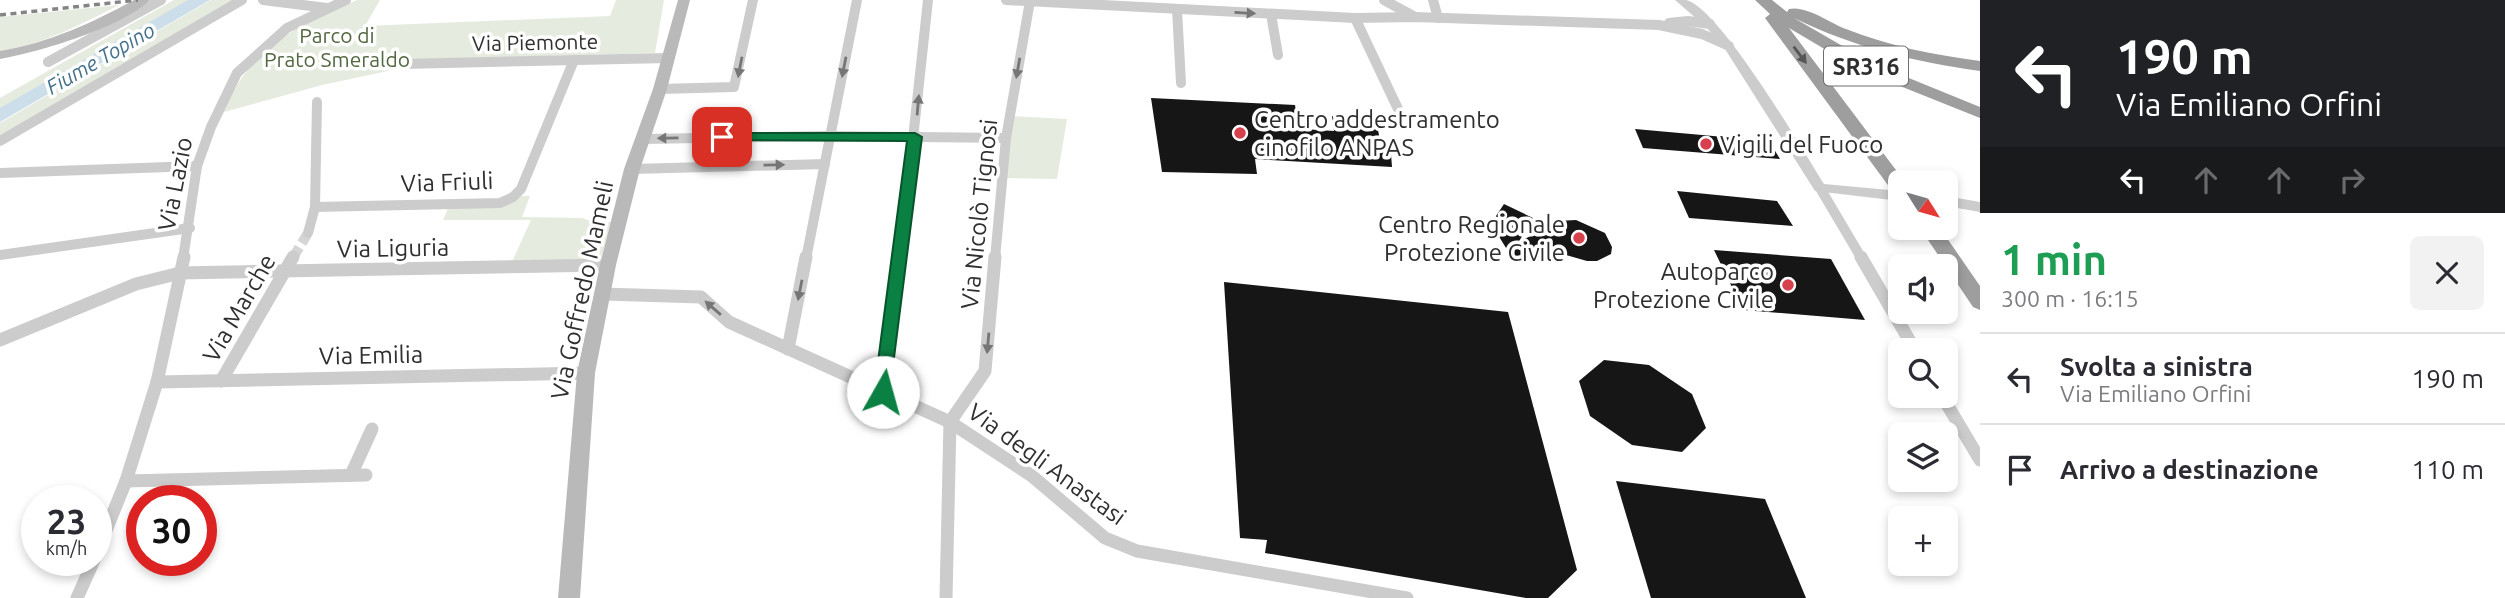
<!DOCTYPE html>
<html lang="it">
<head>
<meta charset="utf-8">
<style>
  body { margin:0; font-family:Ubuntu,sans-serif; background:#f2f2f3; color:#2b2b33; height:100vh; display:flex; flex-direction:column; font-size:26px; white-space:nowrap }
  * { box-sizing:border-box; margin:0 }
  p { font-size:23px; color:#7c7c81 }
  .icon { flex:none; width:38px; height:38px; fill:none; stroke:currentColor; stroke-width:2; stroke-linecap:round; stroke-linejoin:round }
  .map { position:relative; flex:1; overflow:hidden }
  .side { display:flex; flex-direction:column; background:#fff; width:525px }
  .side>* { flex:none }
  .guide { background:#202124; color:#fff; overflow:hidden }
  .needle { width:46px; rotate:127deg }
  .fabs { position:absolute; left:1888px; top:170px; display:grid; gap:14px }
  .fabs a { display:grid; place-items:center; width:70px; height:70px; border-radius:10px; background:#fff; box-shadow:0 4px 10px #0003; font-size:35px }
  .speed { position:absolute; left:21px; top:485px; display:flex; gap:14px; font-size:35px; font-weight:700; text-align:center }
  .speed>* { display:grid; place-content:center; width:91px; height:91px; border-radius:50%; background:#fff; box-shadow:0 4px 10px #0003; line-height:1 }
  .speed small { font-size:18px; font-weight:400 }
  .speed .limit { border:10px solid #d22; background:#fff; color:#111 }
  .pin { position:absolute; display:grid; place-items:center; width:60px; height:60px; color:#fff; margin:-30px; border-radius:14px; box-shadow:0 4px 10px #0006 }
  .me { position:absolute; width:77px; margin:-38px; rotate:7deg; stroke-linejoin:round; filter:drop-shadow(0 0 5px #0008) }
  .turn { display:flex; align-items:center; gap:24px; height:147px; padding:0 21px; font-size:32px }
  .turn .icon { width:91px; height:91px; stroke-width:2.5 }
  .turn b { display:block; font-size:49px; line-height:60px }
  .lanes { display:flex; align-items:center; height:66px; padding:0 21px; background:#0003; justify-content:center; gap:35px; direction:ltr }
  .lanes .off { opacity:.35 }
  .round { display:grid; place-items:center; flex:none; width:74px; height:74px; border-radius:10px; background:#f2f2f3 }
  .overview { display:flex; align-items:center; justify-content:space-between; height:119px; padding:0 21px }
  h1 { font-size:42px; font-weight:700; line-height:52px; color:#1e9e55 }
  ul { padding:0; list-style:none }
  li { display:flex; align-items:center; gap:21px; height:91px; padding:0 21px; border-top:2px solid #e1e1e2 }
  li div { flex:1 }
  li b { display:block; font-size:26px }
  li em { font-style:normal }
  main { display:flex; flex:1; min-height:0 }
  .map>svg:first-child { display:block }
</style>
</head>
<body>
<main>
<div class="map">
<svg width="1980" height="598" viewBox="0 0 1980 598">
  <rect width="100%" height="100%" fill="#fff"/>
  <g fill="#e5ebdf">
    <polygon points="174,0 191,0 0,111 0,98"/>
    <polygon points="211,0 238,0 0,139 0,123"/>
    <path d="M357,0H380L365,26L610,16L616,0H664L655,53L394,60L388,71L322,85L224,112C250,46 296,27 357,0Z"/>
    <path d="M119,5C80,25 44,44 0,51V17Z"/>
    <polygon points="1010,116 1067,119 1057,179 1002,178"/>
    <polygon points="519,196 530,196 522,217 582,218 593,222 613,222 604,262 512,262 531,220 443,220 449,206"/>
  </g>
  <g fill="none" stroke-linecap="round" stroke-linejoin="round">
    <polygon fill="#ccdee9" fill-rule="evenodd" points="188,0 210,0 0,122 0,108"/>
  </g>
  <g fill="#161616">
    <polygon points="1151,98 1295,105 1297,118 1302,118 1303,129 1334,131 1332,116 1376,120 1380,140 1390,141 1392,167 1255,159 1257,174 1162,172"/>
    <polygon points="1635,129 1769,141 1780,159 1643,148"/>
    <polygon points="1677,191 1777,201 1793,226 1689,218"/>
    <polygon points="1504,204 1533,218 1518,243 1557,221 1576,220 1605,233 1612,247 1611,254 1597,261 1587,261 1566,255 1553,247 1514,261 1495,230 1496,216"/>
    <polygon points="1714,250 1831,259 1865,320 1743,310"/>
    <polygon points="1224,282 1508,312 1577,570 1548,598 1526,598 1265,553 1267,540 1240,538"/>
    <polygon points="1604,360 1649,365 1692,394 1706,428 1682,452 1632,445 1590,416 1579,381"/>
    <polygon points="1616,481 1765,499 1806,598 1651,598"/>
  </g>
  <g fill="none" stroke-linecap="round" stroke-linejoin="round">
    <polyline stroke="#d5d5d5" stroke-width="10" stroke-dasharray="10 5" stroke-linecap="butt" points="294,256 308,233"/>
    <g stroke="#ccc" stroke-width="10">
      <polyline points="263,0 327,8"/>
      <polyline points="1006,0 1355,18 1415,17 1659,25 1702,34 1729,46"/>
      <polyline points="1384,0 1415,17"/>
      <polyline points="1433,0 1438,18"/>
      <polyline points="1177,10 1181,83"/>
      <polyline points="1271,14 1278,55"/>
      <polyline points="1355,18 1398,109"/>
      <polyline points="1669,23 1688,21 1710,24"/>
      <polyline points="48,62 161,0"/>
      <polyline points="403,64 668,58"/>
      <polyline points="660,89 734,87 753,0"/>
      <polyline points="641,139 830,136 1006,138"/>
      <polyline points="0,141 242,0"/>
      <polyline points="632,169 825,164"/>
      <polyline points="0,173 197,166"/>
      <polyline points="1820,188 1862,259"/>
      <polyline points="315,207 500,203 513,197 521,189 574,60"/>
      <polyline points="308,233 315,207 317,102"/>
      <polyline points="0,255 190,228"/>
      <polyline points="183,259 197,166 211,127 237,73 287,28 346,0"/>
      <polyline points="292,259 294,256"/>
      <polyline points="806,259 857,0"/>
      <polyline points="900,259 928,0"/>
      <polyline points="995,259 1006,138 1030,1"/>
    </g>
    <g stroke="#ccc" stroke-width="13">
      <polyline points="1861,257 1915,350"/>
      <polyline points="603,294 701,297 729,322 950,422 1032,476 1105,538 1137,551 1407,598"/>
      <polyline points="0,340 136,284 180,273 608,265"/>
      <polyline points="788,349 806,257"/>
      <polyline points="221,381 293,257"/>
      <polyline points="157,382 586,373"/>
      <polyline points="883,392 900,257"/>
      <polyline points="1942,396 1980,460"/>
      <polyline points="351,475 372,429"/>
      <polyline points="126,481 366,475"/>
      <polyline points="96,555 126,481 157,382 184,257"/>
      <polyline points="77,598 94,560"/>
      <polyline points="946,598 950,422 985,371 995,257"/>
    </g>
    <g fill="#ccc" fill-rule="evenodd">
      <path d="M1675,0C1679,0 1683,0 1686,0C1719,7 1803,150 1824,184L1900,191V201L1815,191L1725,49L1706,27Z"/>
      <polygon points="1946,196 1980,202 1980,212 1946,206"/>
    </g>
    <g fill="#b9b9b9" fill-rule="evenodd">
      <path d="M134,0H150C123,27 39,52 0,59V51C48,43 92,23 134,0Z"/>
      <polygon points="678,0 690,0 667,89 640,169 616,265 595,373 580,598 558,598 577,373 600,265 624,169 653,89"/>
    </g>
    <g fill="#9e9e9e" fill-rule="evenodd">
      <path d="M1755,0H1772L1787,12L1789,9C1806,5 1830,23 1846,29C1889,46 1934,55 1980,61V71C1915,62 1853,47 1794,18L1872,63L1980,107V118L1860,70L1789,28L1905,182H1900V194L1893,192L1765,18L1770,14Z"/>
      <polygon points="1920,228 1940,228 1980,286 1980,310 1973,307"/>
    </g>
    <polyline stroke="#848484" stroke-width="3.5" stroke-dasharray="6 4.5" stroke-linecap="butt" points="0,15 138,0"/>
  </g>
  <defs><path id="oneway-solid" d="M-6-.8H1V-3.2L6.5 0L1 3.2V.8H-6Z" transform="scale(1.75)"/></defs>
  <g fill="#767676">
    <use href="#oneway-solid" transform="translate(1245 13) rotate(3)"/>
    <use href="#oneway-solid" transform="translate(740 67) rotate(101)"/>
    <use href="#oneway-solid" transform="translate(844 67) rotate(101)"/>
    <use href="#oneway-solid" transform="translate(1018 68) rotate(100)"/>
    <use href="#oneway-solid" transform="translate(918 105) rotate(-85)"/>
    <use href="#oneway-solid" transform="translate(668 138) rotate(179)"/>
    <use href="#oneway-solid" transform="translate(774 165) rotate(-1)"/>
    <use href="#oneway-solid" transform="translate(800 290) rotate(101)"/>
    <use href="#oneway-solid" transform="translate(713 308) rotate(-139)"/>
    <use href="#oneway-solid" transform="translate(988 343) rotate(95)"/>
  </g>
  <use fill="#565656" href="#oneway-solid" transform="translate(1800 55) rotate(53)"/>
  <polygon fill="#0b8043" stroke="#07532c" stroke-width="2" points="722,133 915,133 922,137 889,397 877,397 874,392 907,141 717,140 717,134"/>
  <g fill="#d7404d" stroke="#fff" stroke-width="2.5">
    <circle cx="1240" cy="133" r="7"/>
    <circle cx="1706" cy="144" r="7"/>
    <circle cx="1579" cy="238" r="7"/>
    <circle cx="1788" cy="285" r="7"/>
  </g>
  <g text-anchor="middle" dominant-baseline="central" stroke-width="7" stroke-linejoin="round" paint-order="stroke">
    <g font-size="21" fill="#536840" stroke="#fff">
      <text x="337" y="35">Parco di<tspan x="337" dy="24">Prato Smeraldo</tspan></text>
    </g>
    <g font-size="21" fill="#2f2f2f" stroke="#fff">
      <text transform="translate(535 42) rotate(-1)">Via Piemonte</text>
    </g>
    <g font-size="21" font-style="italic" fill="#43708b" stroke="#fff">
      <text transform="translate(100 58) rotate(-30)">Fiume Topino</text>
    </g>
    <rect fill="#fff" stroke="#6d6d6d" stroke-width="2" x="1824" y="46.5" width="84" height="39" rx="5"/>
    <g font-size="23" font-weight="bold" fill="#2f2f2f">
      <text x="1866" y="66">SR316</text>
    </g>
    <g font-size="24" fill="#2f2f2f" stroke="#fff" text-anchor="start">
      <text x="1254" y="119">Centro addestramento<tspan x="1254" dy="28">cinofilo ANPAS</tspan></text>
      <text x="1720" y="144">Vigili del Fuoco</text>
      <text x="1565" y="224" text-anchor="end">Centro Regionale<tspan x="1565" dy="28">Protezione Civile</tspan></text>
      <text x="1774" y="271" text-anchor="end">Autoparco<tspan x="1774" dy="28">Protezione Civile</tspan></text>
    </g>
    <g font-size="24" fill="#2f2f2f" stroke="#fff">
      <text transform="translate(447 182) rotate(-2)">Via Friuli</text>
      <text transform="translate(175 184) rotate(-79)">Via Lazio</text>
      <text transform="translate(979 214) rotate(-84)">Via Nicolò Tignosi</text>
      <text transform="translate(393 248) rotate(-1)">Via Liguria</text>
      <text transform="translate(582 290) rotate(-78)">Via Goffredo Mameli</text>
      <text transform="translate(239 308) rotate(-60)">Via Marche</text>
      <text transform="translate(371 355) rotate(-1)">Via Emilia</text>
      <text transform="translate(1047 464) rotate(36)">Via degli Anastasi</text>
    </g>
  </g>
</svg>
<div class="fabs">
<a><svg class="needle" viewBox="-14 -14 28 28"><path d="M0-13l5 13h-10z" fill="#e53935"/><path d="M0 13l5-13h-10z" fill="#7c7c81"/></svg></a>
<a><svg class="icon" aria-label="sound" viewBox="0 0 24 24"><path d="M4 9h4l5-4v14l-5-4H4zM17 9q2 3 0 6"/></svg></a>
<a><svg class="icon" aria-label="search" viewBox="0 0 24 24"><circle cx="10" cy="10" r="6"/><path d="M15 15l6 6"/></svg></a>
<a><svg class="icon" aria-label="layers" viewBox="0 0 24 24"><path d="M12 4l9 5-9 5-9-5zM3 14l9 5 9-5"/></svg></a>
<a>+</a>
</div>
<div class="speed"><div>23<small>km/h</small></div><div class="limit">30</div></div>
<div class="pin" style="left:722px;top:137px;background:#d93025"><svg class="icon" aria-label="arrive" viewBox="0 0 24 24"><path d="M6 21V4h12l-3 4 3 4H6"/></svg></div>
<svg class="me" style="left:883px;top:392px" viewBox="-20 -20 40 40"><circle r="19" fill="#fff"/><path d="M0-13L10 11 0 6-10 11z" fill="#0b8043"/></svg>
</div>
<section class="side">
<div class="guide">
<div class="turn"><svg class="icon" aria-label="left" viewBox="0 0 24 24"><path d="M17 20v-9H6M10 6l-5 5 5 5"/></svg><div><b>190 m</b>Via Emiliano Orfini</div></div>
<div class="lanes"><svg class="icon" aria-label="left" viewBox="0 0 24 24"><path d="M17 20v-9H6M10 6l-5 5 5 5"/></svg><svg class="icon off" aria-label="ahead" viewBox="0 0 24 24"><path d="M12 20V5M6 11l6-6 6 6"/></svg><svg class="icon off" aria-label="ahead" viewBox="0 0 24 24"><path d="M12 20V5M6 11l6-6 6 6"/></svg><svg class="icon off" aria-label="right" viewBox="0 0 24 24"><path d="M7 20v-9h11M14 6l5 5-5 5"/></svg></div>
</div>
<div class="overview"><div><h1>1 min</h1><p>300 m · 16:15</p></div><a class="round"><svg class="icon" aria-label="close" viewBox="0 0 24 24"><path d="M6 6l12 12M18 6L6 18"/></svg></a></div>
<ul>
<li><svg class="icon" aria-label="left" viewBox="0 0 24 24"><path d="M17 20v-9H6M10 6l-5 5 5 5"/></svg><div><b>Svolta a sinistra</b><p>Via Emiliano Orfini</p></div><em>190 m</em></li>
<li><svg class="icon" aria-label="arrive" viewBox="0 0 24 24"><path d="M6 21V4h12l-3 4 3 4H6"/></svg><div><b>Arrivo a destinazione</b></div><em>110 m</em></li>
</ul>
</section>
</main>
</body>
</html>
